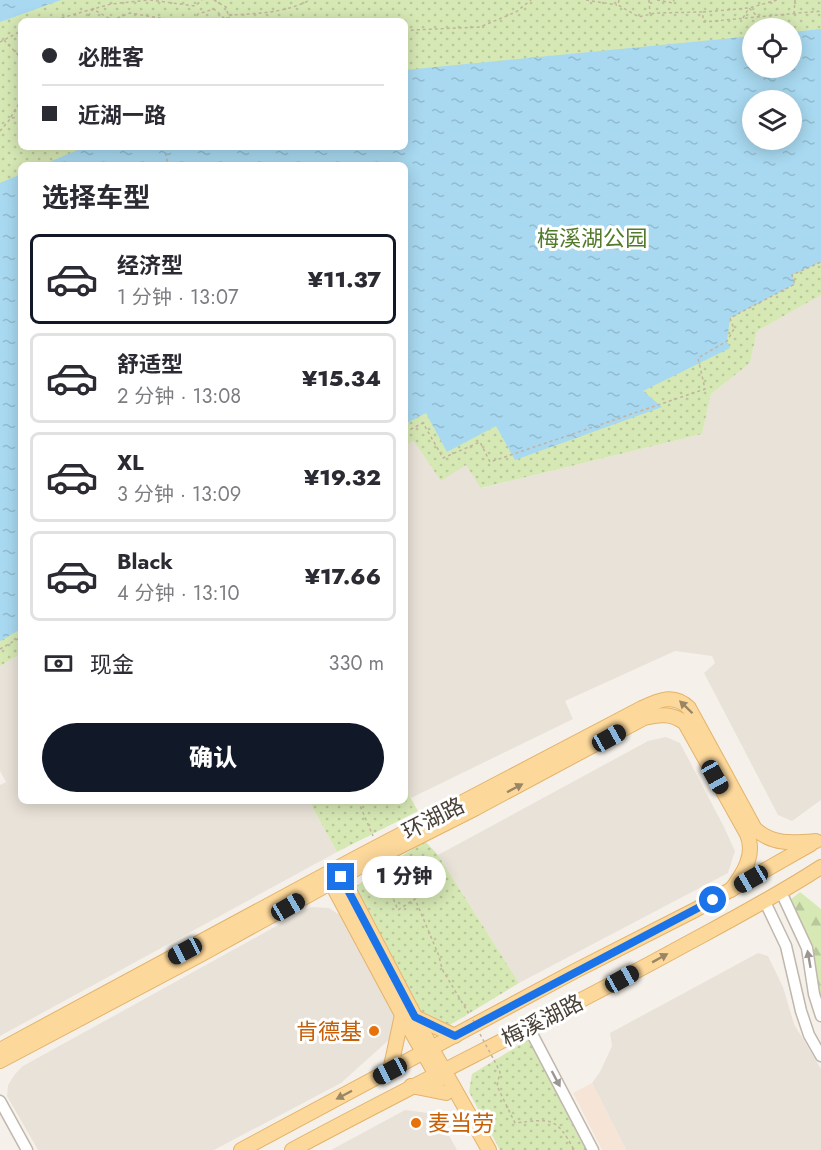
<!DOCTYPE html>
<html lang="zh">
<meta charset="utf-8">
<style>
body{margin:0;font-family:Jost,"Noto Sans SC",sans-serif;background:#f7f7f7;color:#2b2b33;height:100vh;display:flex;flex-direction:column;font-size:22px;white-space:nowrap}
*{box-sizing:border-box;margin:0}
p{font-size:20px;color:#7c7c81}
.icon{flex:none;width:33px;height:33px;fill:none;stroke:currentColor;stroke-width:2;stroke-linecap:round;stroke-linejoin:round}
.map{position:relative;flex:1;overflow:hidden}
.sheet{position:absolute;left:18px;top:162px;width:390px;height:642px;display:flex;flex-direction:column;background:#fff;border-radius:9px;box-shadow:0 3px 15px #0003}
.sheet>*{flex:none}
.banner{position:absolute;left:18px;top:18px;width:390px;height:132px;border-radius:9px;box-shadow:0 3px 15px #0003;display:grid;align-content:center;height:132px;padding:0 24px;background:#fff}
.controls{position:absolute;left:742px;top:18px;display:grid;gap:12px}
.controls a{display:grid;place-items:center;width:60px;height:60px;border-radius:50%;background:#fff;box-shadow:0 3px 15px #0003;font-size:30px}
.end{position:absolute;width:27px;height:27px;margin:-14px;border:8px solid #1a73e8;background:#fff;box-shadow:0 0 0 3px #fff}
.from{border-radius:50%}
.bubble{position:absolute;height:42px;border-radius:21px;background:#fff;box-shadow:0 3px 15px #0003;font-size:20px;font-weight:800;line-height:42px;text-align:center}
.car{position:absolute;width:18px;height:36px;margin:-18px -9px;border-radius:8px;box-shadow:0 0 4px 2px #0007;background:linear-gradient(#222 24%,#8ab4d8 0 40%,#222 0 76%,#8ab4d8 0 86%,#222 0)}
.banner b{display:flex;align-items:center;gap:21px;height:57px;font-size:22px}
.banner b+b{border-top:2px solid #e1e1e2}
.banner i{width:15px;height:15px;background:#2b2b33}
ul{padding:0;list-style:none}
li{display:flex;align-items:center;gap:18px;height:90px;margin:0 12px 9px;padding:0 12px;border:3px solid #e1e1e2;border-radius:9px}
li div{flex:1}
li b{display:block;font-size:22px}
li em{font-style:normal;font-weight:800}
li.selected{border-color:#111827}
li>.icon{width:54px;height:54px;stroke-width:1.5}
h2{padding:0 24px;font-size:27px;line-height:72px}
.pay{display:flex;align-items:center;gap:15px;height:66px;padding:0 24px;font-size:22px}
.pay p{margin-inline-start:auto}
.button{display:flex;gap:12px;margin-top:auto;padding:12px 24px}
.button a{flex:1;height:69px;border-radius:36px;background:#111827;color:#fff;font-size:24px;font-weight:800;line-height:69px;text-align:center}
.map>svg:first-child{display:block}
.residential{fill:#e9e2d8}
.commercial{fill:#f6e5d6}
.forest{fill:url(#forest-firs)}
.park{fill:url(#park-dots);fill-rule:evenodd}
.water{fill:url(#water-ripples);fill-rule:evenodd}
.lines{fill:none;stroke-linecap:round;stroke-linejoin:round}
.minor-casing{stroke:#c0b7ad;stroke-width:13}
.major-casing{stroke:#e3b36a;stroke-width:16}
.path{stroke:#c2b29e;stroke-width:1.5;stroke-dasharray:3 3;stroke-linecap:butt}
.minor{stroke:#fff;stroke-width:10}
.major{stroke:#fdd89b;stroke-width:14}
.path-bridge{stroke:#c2b29e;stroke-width:1.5;stroke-dasharray:3 3;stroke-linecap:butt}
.oneway{fill:#9a8565}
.oneway2{fill:#9b9692}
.route{stroke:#1a73e8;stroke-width:8}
.food-dot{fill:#e8710a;stroke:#fff;stroke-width:2}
.labels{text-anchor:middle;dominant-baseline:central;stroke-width:6;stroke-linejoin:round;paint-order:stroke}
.park-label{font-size:22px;fill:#517b2b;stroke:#fff}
.street-label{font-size:22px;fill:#494138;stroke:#fff}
.food-label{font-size:22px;fill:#c56008;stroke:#fff;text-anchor:end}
</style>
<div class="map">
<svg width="821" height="1150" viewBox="0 0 821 1150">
<defs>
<pattern id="forest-firs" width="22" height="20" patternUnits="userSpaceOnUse" patternTransform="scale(1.5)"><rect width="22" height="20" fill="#d6e8b4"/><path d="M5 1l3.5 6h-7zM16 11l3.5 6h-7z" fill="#b9c89c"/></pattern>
<pattern id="park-dots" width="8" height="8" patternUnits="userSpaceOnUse" patternTransform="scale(1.5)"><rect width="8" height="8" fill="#d6e8b4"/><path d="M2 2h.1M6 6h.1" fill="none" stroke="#b9c89c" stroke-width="1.8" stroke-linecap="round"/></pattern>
<pattern id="water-ripples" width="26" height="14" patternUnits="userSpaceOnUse" patternTransform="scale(1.5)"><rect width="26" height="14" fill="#a8d9f0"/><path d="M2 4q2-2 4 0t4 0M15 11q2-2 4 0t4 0" fill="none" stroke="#92bbcf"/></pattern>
</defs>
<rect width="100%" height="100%" fill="#f5f1ea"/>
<g class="residential">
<polygon points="821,295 821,800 792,821 778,815 704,673 715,663 712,656 675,651 565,701 573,719 411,798 405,788 405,445 413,440 466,465 482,488 702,434 711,394 750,363 757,331"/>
<polygon points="21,654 21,801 309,801 337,852 0,1036 0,785 6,782 0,771 0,666"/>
<polygon points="666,737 680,743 724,827 735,851 728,873 519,983 438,855 648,741"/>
<polygon points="311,907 329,908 340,915 392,1010 395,1020 391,1038 341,1083 214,1150 38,1150 7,1096 8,1085 15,1074 23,1066"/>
<polygon points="758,953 768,956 783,987 794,1024 821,1069 821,1150 626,1150 592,1083 600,1072 612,1046 610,1033"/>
<polygon points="405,1110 428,1113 440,1119 457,1150 331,1150"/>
</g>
<polygon class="commercial" points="592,1083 626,1150 602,1150 573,1093"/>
<polygon class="forest" points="800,892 821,909 821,1005 790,900"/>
<g class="park">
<path d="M0,0H821V295L757,331L750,363L711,394L702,434L481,488L466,465L441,481L414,441L405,445V165H21V654L0,666ZM21,21H405V147H21ZM753,28H792V68H753ZM753,100H792V140H753Z"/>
<polygon points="405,788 418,811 337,852 309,801 405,801"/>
<polygon points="425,841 438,855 519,983 450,1025 421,1011 356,886"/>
<polygon points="529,1039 587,1150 500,1150 469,1092 472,1074"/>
</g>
<g class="water">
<polygon points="0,0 61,0 0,22"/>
<path d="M821,29V262L792,275L795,284L730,318L727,341L730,348L643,391L662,407L515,460L496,426L447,452L426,413L405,424V165H42L85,147H405V70L753,36V68H792V32ZM753,100H792V140H753Z"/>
<polygon points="21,174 21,629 0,641 0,183"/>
</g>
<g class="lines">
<defs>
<g id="minor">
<polyline points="781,892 807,948 814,994 821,1016"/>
<polyline points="765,902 786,946 801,1011 809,1035 821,1056"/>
<polyline points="529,1028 593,1150"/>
<polyline points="0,1101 27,1150"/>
</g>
<g id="major">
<polyline points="338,869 432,1049 489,1150"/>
<polyline points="327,875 407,1024 439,1080"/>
<polyline points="415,1017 455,1036"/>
<path d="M0,1050L356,858L642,708C659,700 674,693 689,708L755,829C773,845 792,843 816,841"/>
<path d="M0,1061L200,955L361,866L476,808L644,718C660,714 672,713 685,723L747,834C756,855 743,874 731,890"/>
<polyline points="390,1071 402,1015"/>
<polyline points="411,1086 446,1093"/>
<polyline points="241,1150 575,971 695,910 811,844"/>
<path d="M292,1150C420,1081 551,1018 679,948C727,922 775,897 821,867"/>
</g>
</defs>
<use href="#minor" class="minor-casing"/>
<use href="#major" class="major-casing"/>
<g class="path">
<polyline points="150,0 195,6 202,0"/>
<polyline points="214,0 226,7 230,21"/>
<polyline points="586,0 617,5"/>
<polyline points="619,0 618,5 639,17 655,13 702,12 704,22 821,11"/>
<polyline points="649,0 650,14"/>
<polyline points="657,0 673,3 674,0"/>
<polyline points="703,12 749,8 777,0"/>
<polyline points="794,14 795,0"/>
<polyline points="743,18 749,8 757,16"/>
<path d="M226,20L228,15C257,14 284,13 310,0"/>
<polyline points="50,21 111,4 149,0"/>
<polyline points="85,21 93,9 112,20 130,13 178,21"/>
<polyline points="194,21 198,14 214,9 226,20"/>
<polyline points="405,32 413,30 480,27 516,12 531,0"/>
<polyline points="4,40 21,58"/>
<polyline points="0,42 21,31"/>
<polyline points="11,117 21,100"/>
<polyline points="0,131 11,118 21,117"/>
<polyline points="164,147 168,165"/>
<polyline points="405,432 423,423 443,458 480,442 490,462 705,389 698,358 727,341 734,329 730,318 795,284 792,275 821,262"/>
<polyline points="0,649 21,637"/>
<polyline points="358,801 373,836"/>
<polyline points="389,867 403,893 393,898 398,910 415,899 439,956 442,969 469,1014"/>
<path d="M494,1060L500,1072L497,1086L515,1123C551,1119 556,1116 574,1150"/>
</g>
<use href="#minor" class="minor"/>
<use href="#major" class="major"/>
<g class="path-bridge">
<polyline points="473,1020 478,1031"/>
<polyline points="480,1034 494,1060"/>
</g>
</g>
<defs><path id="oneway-solid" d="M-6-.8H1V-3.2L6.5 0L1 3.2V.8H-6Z" transform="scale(1.5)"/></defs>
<g class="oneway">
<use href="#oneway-solid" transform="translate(686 707) rotate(-136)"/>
<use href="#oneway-solid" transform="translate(515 788) rotate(-28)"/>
<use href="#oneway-solid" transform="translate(660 958) rotate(-29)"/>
<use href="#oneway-solid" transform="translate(344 1095) rotate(152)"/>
</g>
<g class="oneway2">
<use href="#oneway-solid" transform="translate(809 959) rotate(-100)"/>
<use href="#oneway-solid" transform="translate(556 1079) rotate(62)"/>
</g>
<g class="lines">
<polyline class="route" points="341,877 415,1017 455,1036 713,900"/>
</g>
<g class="food-dot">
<circle cx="374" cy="1031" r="6"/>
<circle cx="416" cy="1123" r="6"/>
</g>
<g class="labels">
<g class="park-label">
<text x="592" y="238">梅溪湖公园</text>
</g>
<g class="street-label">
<text transform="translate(433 818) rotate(-27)">环湖路</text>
<text transform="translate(542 1020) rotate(-27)">梅溪湖路</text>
</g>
<g class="food-label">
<text x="362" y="1031">肯德基</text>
<text x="428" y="1123" text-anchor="start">麦当劳</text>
</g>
</g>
</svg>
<div class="controls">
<a><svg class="icon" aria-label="locate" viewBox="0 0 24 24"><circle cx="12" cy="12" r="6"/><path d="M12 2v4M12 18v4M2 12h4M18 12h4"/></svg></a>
<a><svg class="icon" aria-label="layers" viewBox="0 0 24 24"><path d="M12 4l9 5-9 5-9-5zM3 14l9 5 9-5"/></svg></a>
</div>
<i class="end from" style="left:713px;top:900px"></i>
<i class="end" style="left:341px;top:877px"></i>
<div class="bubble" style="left:362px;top:856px;width:84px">1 分钟</div>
<i class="car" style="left:609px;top:738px;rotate:61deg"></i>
<i class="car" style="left:715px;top:777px;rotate:151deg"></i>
<i class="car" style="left:751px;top:879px;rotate:240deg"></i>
<i class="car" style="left:288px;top:907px;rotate:60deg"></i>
<i class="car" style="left:185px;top:951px;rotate:242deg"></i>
<i class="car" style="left:622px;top:979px;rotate:61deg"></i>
<i class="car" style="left:390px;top:1071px;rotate:242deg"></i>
<div class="banner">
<b><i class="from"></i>必胜客</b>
<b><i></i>近湖一路</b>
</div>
<section class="sheet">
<h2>选择车型</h2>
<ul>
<li class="selected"><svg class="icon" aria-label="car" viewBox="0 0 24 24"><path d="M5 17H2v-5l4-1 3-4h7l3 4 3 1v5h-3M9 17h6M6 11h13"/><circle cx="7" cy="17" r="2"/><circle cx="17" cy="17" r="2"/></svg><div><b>经济型</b><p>1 分钟 · 13:07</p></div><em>¥11.37</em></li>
<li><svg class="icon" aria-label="car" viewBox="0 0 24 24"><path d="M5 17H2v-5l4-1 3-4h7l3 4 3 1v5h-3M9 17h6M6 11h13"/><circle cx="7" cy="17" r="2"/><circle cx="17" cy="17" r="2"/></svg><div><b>舒适型</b><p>2 分钟 · 13:08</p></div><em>¥15.34</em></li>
<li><svg class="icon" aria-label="car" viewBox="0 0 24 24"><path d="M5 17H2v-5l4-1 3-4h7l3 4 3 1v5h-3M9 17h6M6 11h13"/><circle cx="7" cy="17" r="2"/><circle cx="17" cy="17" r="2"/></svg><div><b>XL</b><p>3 分钟 · 13:09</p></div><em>¥19.32</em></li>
<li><svg class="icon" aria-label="car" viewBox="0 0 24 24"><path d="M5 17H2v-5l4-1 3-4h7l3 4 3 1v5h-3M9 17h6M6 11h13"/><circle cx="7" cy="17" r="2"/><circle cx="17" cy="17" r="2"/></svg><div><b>Black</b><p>4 分钟 · 13:10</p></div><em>¥17.66</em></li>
</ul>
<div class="pay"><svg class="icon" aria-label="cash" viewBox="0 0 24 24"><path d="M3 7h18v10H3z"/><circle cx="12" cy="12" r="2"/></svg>现金<p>330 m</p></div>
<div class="button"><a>确认</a></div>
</section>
</div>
